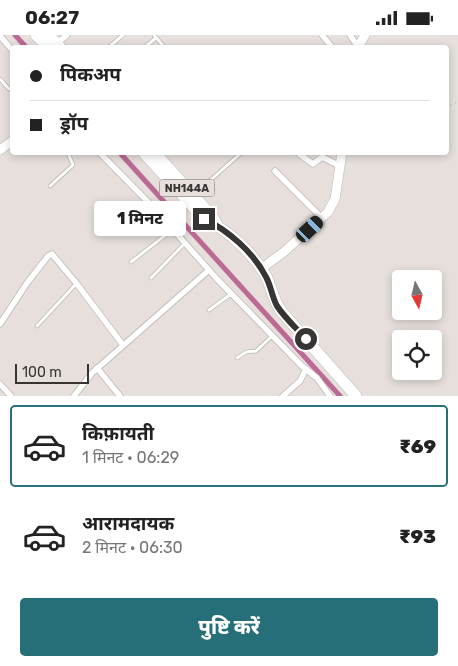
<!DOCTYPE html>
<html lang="hi">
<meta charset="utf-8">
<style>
body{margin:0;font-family:Rubik,"Noto Sans Devanagari",sans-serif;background:#f6f6f6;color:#222;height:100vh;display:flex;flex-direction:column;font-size:19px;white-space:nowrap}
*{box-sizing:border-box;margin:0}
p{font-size:16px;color:#767676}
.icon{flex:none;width:28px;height:28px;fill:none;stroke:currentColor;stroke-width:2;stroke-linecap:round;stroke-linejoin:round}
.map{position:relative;height:361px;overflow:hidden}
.side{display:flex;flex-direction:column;background:#fff;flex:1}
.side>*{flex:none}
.hud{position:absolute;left:10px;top:10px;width:439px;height:110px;border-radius:5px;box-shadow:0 2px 8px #0003;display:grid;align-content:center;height:110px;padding:0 20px;background:#fff}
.needle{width:32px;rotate:172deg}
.controls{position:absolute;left:392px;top:235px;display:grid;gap:10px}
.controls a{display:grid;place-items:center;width:50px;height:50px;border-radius:5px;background:#fff;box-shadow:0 2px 8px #0003;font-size:25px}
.scale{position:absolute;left:15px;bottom:12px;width:74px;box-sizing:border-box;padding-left:5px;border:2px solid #373433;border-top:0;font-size:14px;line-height:18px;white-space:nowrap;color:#373433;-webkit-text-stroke:4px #e6dfdb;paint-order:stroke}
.end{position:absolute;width:22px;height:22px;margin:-11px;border:6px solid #373433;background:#fff;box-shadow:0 0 0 2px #fff}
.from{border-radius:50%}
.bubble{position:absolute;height:35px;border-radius:5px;background:#fff;box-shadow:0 2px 8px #0003;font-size:16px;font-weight:800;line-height:35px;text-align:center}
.car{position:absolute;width:15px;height:30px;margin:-15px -8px;border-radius:6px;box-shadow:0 0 4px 1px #0007;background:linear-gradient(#222 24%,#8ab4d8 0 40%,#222 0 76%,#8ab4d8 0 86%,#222 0)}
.hud b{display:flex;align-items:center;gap:18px;height:48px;font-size:19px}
.hud b+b{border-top:1px solid #e0e0e0}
.hud i{width:12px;height:12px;background:#222}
ul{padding:9px 0 0;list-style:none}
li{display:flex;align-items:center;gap:15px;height:82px;margin:0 10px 8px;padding:0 10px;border:2px solid transparent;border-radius:5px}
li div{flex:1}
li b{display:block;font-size:19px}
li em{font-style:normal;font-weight:800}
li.selected{border-color:#266f78}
li>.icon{width:45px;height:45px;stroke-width:1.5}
.action{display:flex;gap:10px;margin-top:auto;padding:10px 20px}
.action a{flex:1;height:58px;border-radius:5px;background:#266f78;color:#fff;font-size:20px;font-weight:800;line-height:58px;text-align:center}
.status{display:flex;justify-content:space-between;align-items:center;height:35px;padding:0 25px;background:#fff;direction:ltr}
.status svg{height:14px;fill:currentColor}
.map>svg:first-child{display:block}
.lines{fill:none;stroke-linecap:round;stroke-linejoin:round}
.canal{stroke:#bb6a96;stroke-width:5}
.lane-casing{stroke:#bdb7b3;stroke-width:4.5}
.street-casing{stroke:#bdb7b3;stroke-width:7}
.secondary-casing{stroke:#bdb7b3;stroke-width:10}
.highway-casing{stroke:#bdb7b3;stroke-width:12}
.path{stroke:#ada7a4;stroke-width:1;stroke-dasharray:1 4;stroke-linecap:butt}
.lane{stroke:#fff;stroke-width:3}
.street{stroke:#fff;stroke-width:5.5}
.secondary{stroke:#fff;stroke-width:9}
.highway{stroke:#fff;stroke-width:11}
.route{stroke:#373433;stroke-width:6}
.labels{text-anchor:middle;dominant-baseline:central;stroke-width:4;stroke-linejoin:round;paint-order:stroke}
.shield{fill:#e6dfdb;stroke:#6c6765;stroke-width:1}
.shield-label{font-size:11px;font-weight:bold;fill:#373433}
</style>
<div class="status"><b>06:27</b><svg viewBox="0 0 49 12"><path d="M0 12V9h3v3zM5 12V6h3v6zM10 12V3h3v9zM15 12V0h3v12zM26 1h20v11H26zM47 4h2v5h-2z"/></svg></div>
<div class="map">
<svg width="458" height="361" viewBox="0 0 458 361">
<rect width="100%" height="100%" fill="#e6dfdb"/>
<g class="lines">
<g class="canal">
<polyline points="15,0 26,12"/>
<polyline points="120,118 340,361"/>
</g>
<defs>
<g id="lane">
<polyline points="154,0 164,12"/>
<polyline points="109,12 123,0"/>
<polyline points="145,12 156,3"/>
<polyline points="0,44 9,54"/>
<polyline points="50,151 73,130 68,118"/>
<polyline points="196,158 241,118"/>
<polyline points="131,227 172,195"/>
<polyline points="151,243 184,209"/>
<polyline points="209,275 231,259"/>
<polyline points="37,291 76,249"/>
<polyline points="237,323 246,317 256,316 272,301"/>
</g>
<g id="street">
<polyline points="322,0 332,12"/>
<polyline points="350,0 358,12"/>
<polyline points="0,1 12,15"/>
<polyline points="56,9 67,0"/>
<polyline points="100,118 151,170 217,244 302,331 317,343 330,361"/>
<polyline points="298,118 313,129 322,122 340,131"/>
<polyline points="275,136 322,183"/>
<polyline points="0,289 27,248 48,221 52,219 77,249 123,310"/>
<polyline points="97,333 120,361"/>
<polyline points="0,349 11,361"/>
<polyline points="74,361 92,338 209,235"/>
<polyline points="283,361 300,346 306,334"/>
</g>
<g id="secondary">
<polyline points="358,12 365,0"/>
<polyline points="0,115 12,106"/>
<polyline points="261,234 285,216 328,177 335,164 342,118"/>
</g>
<g id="highway">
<polyline points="36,0 48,12"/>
<polyline points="49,0 60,12"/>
<path d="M144,118L204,184C228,195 252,217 266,241C272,253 273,265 281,276L356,361"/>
<polyline points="155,118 212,181 217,190"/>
</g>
</defs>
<use href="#lane" class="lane-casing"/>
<use href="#street" class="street-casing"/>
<use href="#secondary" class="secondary-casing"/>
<use href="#highway" class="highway-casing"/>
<polyline class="path" points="446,72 458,67"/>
<use href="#lane" class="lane"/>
<use href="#street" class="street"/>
<use href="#secondary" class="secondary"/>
<use href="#highway" class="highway"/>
</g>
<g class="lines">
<path class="route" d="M204,184C228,195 254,218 266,242C271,251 272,262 277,271C285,283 296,293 306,304"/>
</g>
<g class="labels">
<rect class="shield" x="159.5" y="144.5" width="55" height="17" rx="4"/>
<g class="shield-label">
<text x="187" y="153">NH144A</text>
</g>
</g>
</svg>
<div class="controls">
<a><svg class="needle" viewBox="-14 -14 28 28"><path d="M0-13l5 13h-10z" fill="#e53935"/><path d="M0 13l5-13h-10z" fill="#767676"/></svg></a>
<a><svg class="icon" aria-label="locate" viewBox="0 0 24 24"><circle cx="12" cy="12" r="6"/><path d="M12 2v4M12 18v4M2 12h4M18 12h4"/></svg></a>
</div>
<div class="scale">100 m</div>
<i class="end from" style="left:306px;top:304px"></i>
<i class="end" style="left:204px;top:184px"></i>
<div class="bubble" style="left:94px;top:166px;width:92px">1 मिनट</div>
<i class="car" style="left:310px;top:194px;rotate:47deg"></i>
<div class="hud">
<b><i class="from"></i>पिकअप</b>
<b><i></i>ड्रॉप</b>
</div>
</div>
<section class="side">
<ul>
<li class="selected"><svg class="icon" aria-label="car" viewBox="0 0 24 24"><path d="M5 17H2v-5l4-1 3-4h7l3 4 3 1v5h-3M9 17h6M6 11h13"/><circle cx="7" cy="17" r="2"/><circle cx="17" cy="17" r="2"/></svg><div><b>किफ़ायती</b><p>1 मिनट · 06:29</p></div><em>₹69</em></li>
<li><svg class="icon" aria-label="car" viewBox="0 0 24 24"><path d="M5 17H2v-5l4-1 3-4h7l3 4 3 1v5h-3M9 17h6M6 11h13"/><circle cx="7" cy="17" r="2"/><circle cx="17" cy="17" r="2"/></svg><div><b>आरामदायक</b><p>2 मिनट · 06:30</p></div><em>₹93</em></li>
</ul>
<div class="action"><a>पुष्टि करें</a></div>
</section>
